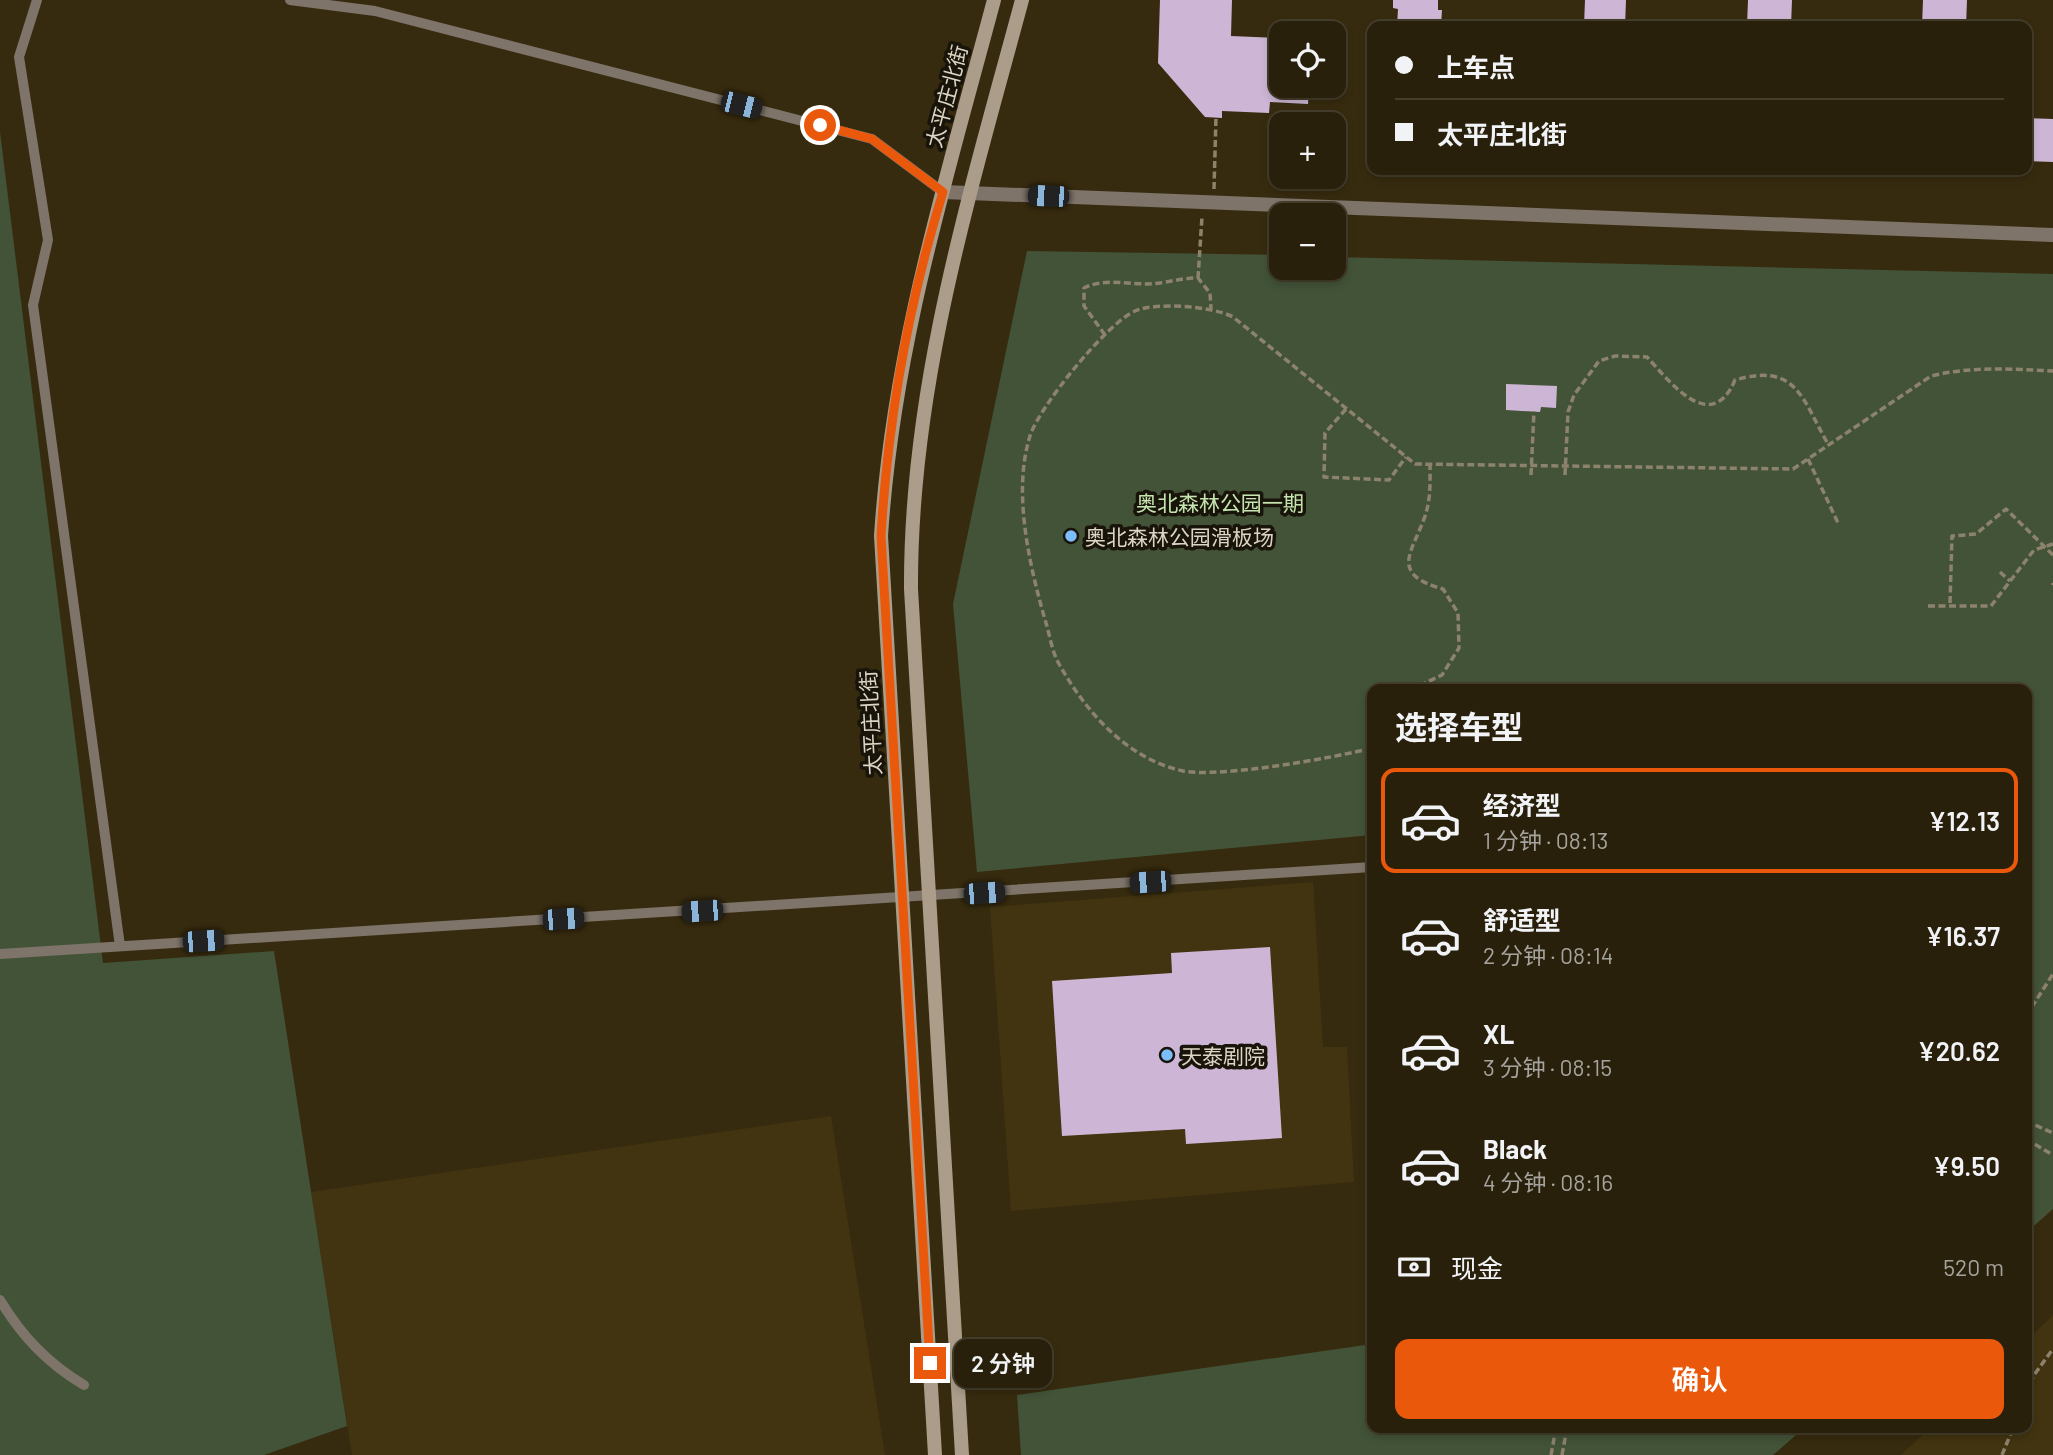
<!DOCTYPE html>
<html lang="zh">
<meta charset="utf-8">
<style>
body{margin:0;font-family:Barlow,"Noto Sans SC",sans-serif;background:#352d19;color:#f1f3f6;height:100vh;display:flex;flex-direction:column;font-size:26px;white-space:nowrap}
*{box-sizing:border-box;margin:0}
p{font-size:23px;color:#a5a39d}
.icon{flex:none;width:38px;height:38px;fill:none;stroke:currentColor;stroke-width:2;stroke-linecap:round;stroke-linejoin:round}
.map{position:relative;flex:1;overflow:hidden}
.side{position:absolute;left:1367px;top:684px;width:665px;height:749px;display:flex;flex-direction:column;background:#29200b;border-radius:14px;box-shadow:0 4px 10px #0003,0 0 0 2px #453e2c}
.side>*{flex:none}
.guide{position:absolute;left:1367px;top:21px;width:665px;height:154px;border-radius:14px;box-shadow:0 4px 10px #0003,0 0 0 2px #453e2c;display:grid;align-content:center;height:154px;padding:0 28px;background:#29200b}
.buttons{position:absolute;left:1269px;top:21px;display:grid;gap:14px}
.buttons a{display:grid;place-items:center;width:77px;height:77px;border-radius:14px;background:#29200b;box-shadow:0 4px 10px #0003,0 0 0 2px #453e2c;font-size:35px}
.end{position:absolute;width:32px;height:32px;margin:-16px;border:9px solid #ea580c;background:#fff;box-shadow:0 0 0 4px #fff}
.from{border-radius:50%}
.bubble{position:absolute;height:49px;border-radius:14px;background:#29200b;box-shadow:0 4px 10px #0003,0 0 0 2px #453e2c;font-size:23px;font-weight:600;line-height:49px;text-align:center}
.car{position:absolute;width:21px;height:42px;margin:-21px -10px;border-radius:9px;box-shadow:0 0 5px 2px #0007;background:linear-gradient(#222 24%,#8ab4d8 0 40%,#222 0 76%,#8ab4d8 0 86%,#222 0)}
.guide b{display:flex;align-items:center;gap:24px;height:66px;font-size:26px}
.guide b+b{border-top:2px solid #453e2c}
.guide i{width:18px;height:18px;background:#f1f3f6}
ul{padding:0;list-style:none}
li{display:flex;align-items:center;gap:21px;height:105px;margin:0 14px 10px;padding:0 14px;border:4px solid transparent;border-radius:14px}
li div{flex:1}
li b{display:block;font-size:26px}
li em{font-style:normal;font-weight:600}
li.current{border-color:#ea580c}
li>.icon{width:63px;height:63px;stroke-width:1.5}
h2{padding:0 28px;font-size:32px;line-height:84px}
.pay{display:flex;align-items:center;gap:18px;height:77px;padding:0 28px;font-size:26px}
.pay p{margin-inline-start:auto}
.cta{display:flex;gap:14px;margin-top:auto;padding:14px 28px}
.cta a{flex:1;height:80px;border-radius:14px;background:#ea580c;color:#fff;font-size:28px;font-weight:600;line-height:80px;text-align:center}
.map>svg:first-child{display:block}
.built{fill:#423410}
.green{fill:#425338}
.building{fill:#cdb6d5}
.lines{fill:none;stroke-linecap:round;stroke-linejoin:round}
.path{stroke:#8d836d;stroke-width:3.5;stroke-dasharray:7 3.5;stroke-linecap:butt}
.lane{stroke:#7e7469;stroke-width:10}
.street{stroke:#7e7469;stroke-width:14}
.secondary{stroke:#ab9d8a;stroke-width:14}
.route{stroke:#ea580c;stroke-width:9}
.poi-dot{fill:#7cbef9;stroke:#191409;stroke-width:2.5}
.labels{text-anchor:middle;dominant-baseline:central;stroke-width:7;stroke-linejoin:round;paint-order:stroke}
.street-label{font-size:21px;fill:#dcd5c5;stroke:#191409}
.park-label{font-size:21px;fill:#c4e5af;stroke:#191409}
.poi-label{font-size:21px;fill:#dcd5c5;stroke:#191409;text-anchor:start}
</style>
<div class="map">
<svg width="2053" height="1455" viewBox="0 0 2053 1455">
<rect width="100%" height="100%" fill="#372b0f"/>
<g class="built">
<polygon points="1313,882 1323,1047 1347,1047 1354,1182 1011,1211 990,907"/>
<polygon points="831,1116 885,1455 352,1455 311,1192"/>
<polygon points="2053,1315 2053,1455 1901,1455 1930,1428 2026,1428 2027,1340"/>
</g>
<g class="green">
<polygon points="0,132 103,963 274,951 347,1426 264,1455 0,1455"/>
<polygon points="1027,251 1281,255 1281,268 1334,268 1334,257 2053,274 2053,1209 2027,1232 2026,690 1372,690 1372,835 977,872 953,604"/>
<polygon points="1372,1344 1372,1428 1804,1428 1773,1455 1021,1455 1017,1395"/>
</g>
<g class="building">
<polygon points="1160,0 1232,0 1231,36 1275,38 1274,48 1281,49 1281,86 1309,86 1308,104 1270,102 1269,113 1222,111 1222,118 1205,117 1158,63"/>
<polygon points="1393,0 1438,0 1438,10 1442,10 1441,26 1397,26 1398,9 1393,8"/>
<polygon points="1585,0 1626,0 1625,26 1584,26"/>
<polygon points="1748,0 1792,0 1791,26 1747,26"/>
<polygon points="1923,0 1967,0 1966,26 1922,26"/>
<polygon points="2026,118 2053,119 2053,162 2026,161"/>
<polygon points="1506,384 1557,386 1556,408 1541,407 1540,412 1506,410"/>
<polygon points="1270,947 1282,1138 1186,1144 1185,1129 1062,1136 1052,981 1172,973 1171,953"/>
</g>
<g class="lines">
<g class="path">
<polyline points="1214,189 1216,117"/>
<polyline points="1198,278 1202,217"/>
<path d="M1105,335L1084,306V288C1108,276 1134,287 1160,283C1173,281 1184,278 1198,278L1210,293L1211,309"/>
<polyline points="1346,409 1325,433 1324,477 1389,480 1406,457"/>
<polyline points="1808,459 1838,523"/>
<polyline points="1531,475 1534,411"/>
<path d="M1565,475L1568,412L1574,395L1599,361L1615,356L1647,357C1670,382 1711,436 1735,380C1797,362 1802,399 1828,444"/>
<polyline points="2000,572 2010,581"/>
<polyline points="2053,583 2053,585"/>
<polyline points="1950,603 1952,536 1976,534 2006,509 2053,555"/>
<polyline points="1928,606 1991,606 2034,550 2053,544"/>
<path d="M1410,690L1442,675L1459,648L1458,613L1443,589C1390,574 1411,554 1424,519C1431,500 1430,484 1430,465"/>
<path d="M1372,748C1333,758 1220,778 1183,771C1127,759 1086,712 1059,664C1052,652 1050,636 1046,623C1030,568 1012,493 1030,436C1039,407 1107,323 1135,311C1156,302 1212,306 1233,317L1415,464L1793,469L1931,376C1972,366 2012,369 2053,371"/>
<polyline points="2026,1016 2053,974"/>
<polyline points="2026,1121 2053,1133"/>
<polyline points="2026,1139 2053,1155"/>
<polyline points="2026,1393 2034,1375 2053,1349"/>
<polyline points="1551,1455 1556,1428"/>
<polyline points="1562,1455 1567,1428"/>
<polyline points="2002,1455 2013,1428"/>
</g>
<g class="lane">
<polyline points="37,0 19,57 48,240 33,305 120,946"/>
<polyline points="290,0 375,11 872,139 943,192"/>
<polyline points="0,954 1372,867"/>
<path d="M0,1300C22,1336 47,1363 84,1385"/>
</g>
<polyline class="street" points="943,192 2053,235"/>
<g class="secondary">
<path d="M935,1455L881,536C893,349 946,180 994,0"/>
<path d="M962,1455L911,589C910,387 970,193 1022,0"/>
</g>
</g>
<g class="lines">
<path class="route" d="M820,125L872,139L943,192C908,305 888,419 881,536L930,1363"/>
</g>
<g class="poi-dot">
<circle cx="1071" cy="536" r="7"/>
<circle cx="1167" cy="1055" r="7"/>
</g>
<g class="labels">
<g class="street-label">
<text transform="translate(946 96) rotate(-75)">太平庄北街</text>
<text transform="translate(870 723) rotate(-93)">太平庄北街</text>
</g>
<g class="park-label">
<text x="1220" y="502">奥北森林公园一期</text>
</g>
<g class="poi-label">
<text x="1085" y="536">奥北森林公园滑板场</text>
<text x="1181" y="1055">天泰剧院</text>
</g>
</g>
</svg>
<div class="buttons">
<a><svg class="icon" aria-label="locate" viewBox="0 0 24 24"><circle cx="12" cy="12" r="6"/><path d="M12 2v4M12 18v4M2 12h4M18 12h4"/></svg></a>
<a>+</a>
<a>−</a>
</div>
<i class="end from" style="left:820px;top:125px"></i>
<i class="end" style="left:930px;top:1363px"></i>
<div class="bubble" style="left:954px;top:1339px;width:98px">2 分钟</div>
<i class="car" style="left:741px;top:105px;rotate:104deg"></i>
<i class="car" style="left:1048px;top:196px;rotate:272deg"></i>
<i class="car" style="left:1150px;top:882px;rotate:266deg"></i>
<i class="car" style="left:984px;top:893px;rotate:86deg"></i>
<i class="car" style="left:702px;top:911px;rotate:266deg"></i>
<i class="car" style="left:563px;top:919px;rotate:86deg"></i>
<i class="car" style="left:203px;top:941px;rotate:86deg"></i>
<div class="guide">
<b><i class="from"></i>上车点</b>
<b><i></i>太平庄北街</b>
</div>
<section class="side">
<h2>选择车型</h2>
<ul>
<li class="current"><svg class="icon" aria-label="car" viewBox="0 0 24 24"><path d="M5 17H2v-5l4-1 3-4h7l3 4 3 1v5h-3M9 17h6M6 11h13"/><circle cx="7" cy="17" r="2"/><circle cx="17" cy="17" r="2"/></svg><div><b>经济型</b><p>1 分钟 · 08:13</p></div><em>¥12.13</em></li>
<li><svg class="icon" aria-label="car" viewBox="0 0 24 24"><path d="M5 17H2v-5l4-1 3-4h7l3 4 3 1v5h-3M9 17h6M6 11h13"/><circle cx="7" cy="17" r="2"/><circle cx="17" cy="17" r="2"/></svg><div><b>舒适型</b><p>2 分钟 · 08:14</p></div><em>¥16.37</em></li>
<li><svg class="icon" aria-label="car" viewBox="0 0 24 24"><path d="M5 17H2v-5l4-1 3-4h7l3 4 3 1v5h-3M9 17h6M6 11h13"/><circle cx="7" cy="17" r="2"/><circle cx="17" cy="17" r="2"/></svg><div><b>XL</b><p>3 分钟 · 08:15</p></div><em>¥20.62</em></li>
<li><svg class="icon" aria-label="car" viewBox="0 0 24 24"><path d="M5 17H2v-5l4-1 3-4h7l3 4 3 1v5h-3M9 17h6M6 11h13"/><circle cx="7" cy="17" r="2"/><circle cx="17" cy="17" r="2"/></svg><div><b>Black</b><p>4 分钟 · 08:16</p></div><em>¥9.50</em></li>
</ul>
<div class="pay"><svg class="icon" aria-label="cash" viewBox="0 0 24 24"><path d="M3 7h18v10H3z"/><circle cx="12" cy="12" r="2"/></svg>现金<p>520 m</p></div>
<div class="cta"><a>确认</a></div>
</section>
</div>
